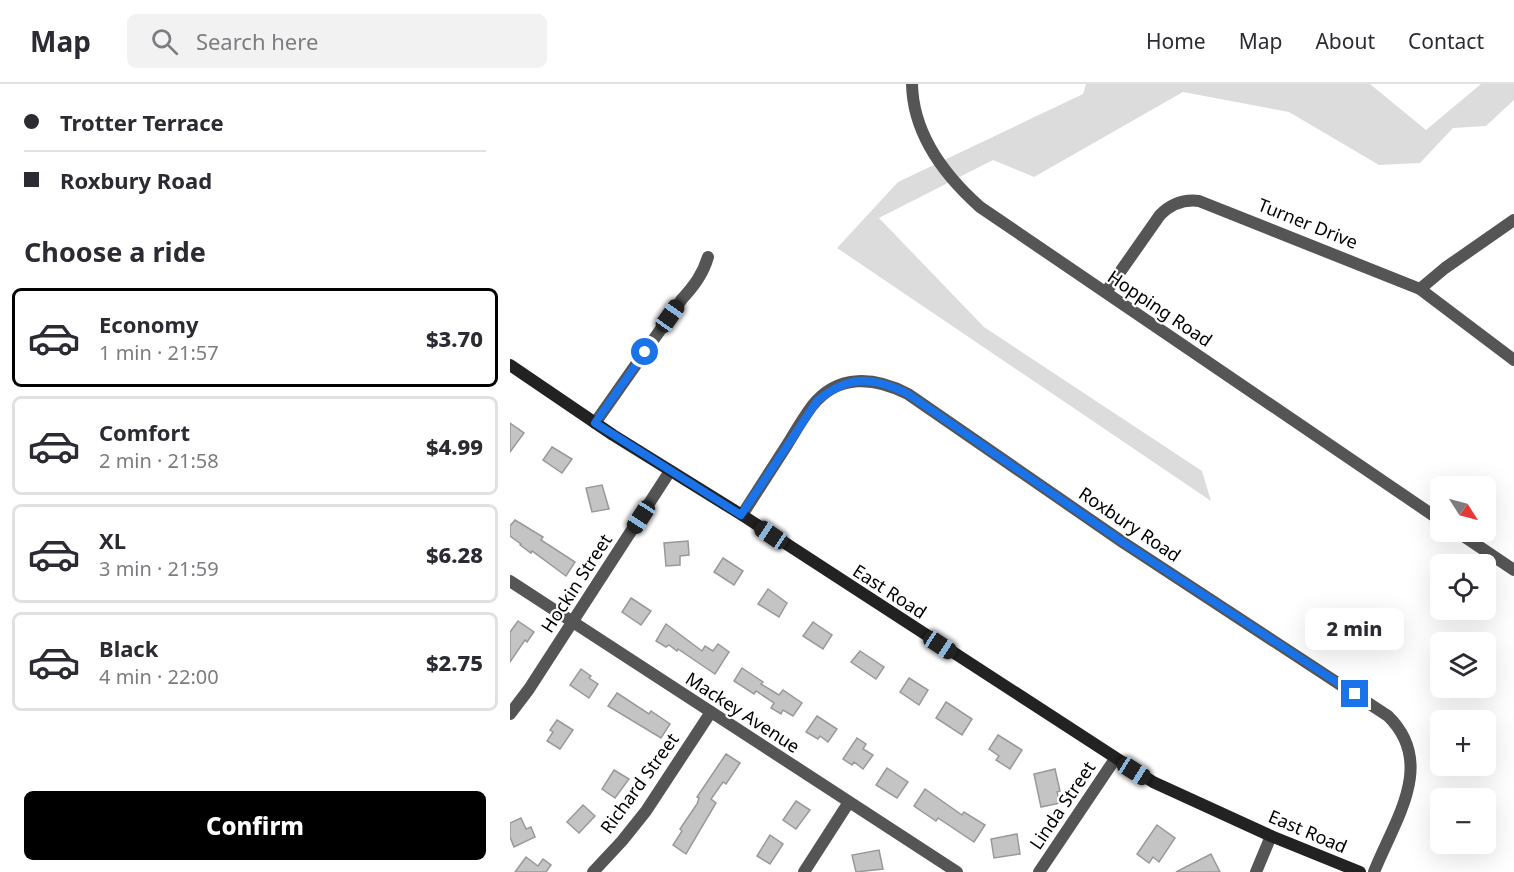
<!DOCTYPE html>
<meta charset="utf-8">
<style>
body{margin:0;font-family:"Noto Sans",sans-serif;background:#f2f2f3;color:#2b2b33;height:100vh;display:flex;flex-direction:column;font-size:22px;white-space:nowrap}
*{box-sizing:border-box;margin:0}
p{font-size:20px;color:#7c7c81}
.icon{flex:none;width:33px;height:33px;fill:none;stroke:currentColor;stroke-width:2;stroke-linecap:round;stroke-linejoin:round}
.map{position:relative;flex:1;overflow:hidden}
.drawer{display:flex;flex-direction:column;background:#fff;width:510px}
.drawer>*{flex:none}
.banner{display:grid;align-content:center;height:132px;padding:0 24px;background:#fff}
.needle{width:39px;rotate:126deg}
.fabs{position:absolute;left:920px;top:392px;display:grid;gap:12px}
.fabs a{display:grid;place-items:center;width:66px;height:66px;border-radius:9px;background:#fff;box-shadow:0 6px 24px #0002;font-size:30px}
.end{position:absolute;width:27px;height:27px;margin:-14px;border:8px solid #1a73e8;background:#fff;box-shadow:0 0 0 3px #fff}
.from{border-radius:50%}
.bubble{position:absolute;height:42px;border-radius:9px;background:#fff;box-shadow:0 6px 24px #0002;font-size:20px;font-weight:800;line-height:42px;text-align:center}
.car{position:absolute;width:18px;height:36px;margin:-18px -9px;border-radius:8px;box-shadow:0 0 4px 2px #0007;background:linear-gradient(#222 24%,#8ab4d8 0 40%,#222 0 76%,#8ab4d8 0 86%,#222 0)}
.banner b{display:flex;align-items:center;gap:21px;height:57px;font-size:22px}
.banner b+b{border-top:2px solid #e1e1e2}
.banner i{width:15px;height:15px;background:#2b2b33}
ul{padding:0;list-style:none}
li{display:flex;align-items:center;gap:18px;height:99px;margin:0 12px 9px;padding:0 12px;border:3px solid #e1e1e2;border-radius:9px}
li div{flex:1}
li b{display:block;font-size:22px}
li em{font-style:normal;font-weight:800}
li.current{border-color:#000}
li>.icon{width:54px;height:54px;stroke-width:1.5}
h2{padding:0 24px;font-size:27px;line-height:72px}
.button{display:flex;gap:12px;margin-top:auto;padding:12px 24px}
.button a{flex:1;height:69px;border-radius:9px;background:#000;color:#fff;font-size:24px;font-weight:800;line-height:69px;text-align:center}
header{display:flex;align-items:center;gap:36px;box-sizing:border-box;height:84px;padding:0 30px;background:#fff;border-bottom:2px solid #e1e1e2}
header strong{font-size:28px}
nav{display:flex;gap:33px;margin-inline-start:auto;font-size:21px}
.search{width:420px;height:54px;background:#f2f2f3;display:flex;align-items:center;gap:15px;box-sizing:border-box;padding:0 21px;border-radius:9px;color:#7c7c81;font-size:22px}
main{display:flex;flex:1;min-height:0}
.map>svg:first-child{display:block}
.green{fill:#dcdcdc}
.building{fill:#c4c4c4;stroke:#999;stroke-width:1.5}
.lines{fill:none;stroke-linecap:round;stroke-linejoin:round}
.street{stroke:#555;stroke-width:12}
.secondary{stroke:#222;stroke-width:12}
.route{stroke:#1a73e8;stroke-width:8}
.labels{text-anchor:middle;dominant-baseline:central;stroke-width:4.5;stroke-linejoin:round;paint-order:stroke}
.street-label{font-size:18px;fill:#000;stroke:#fff}
</style>
<header>
<strong>Map</strong>
<div class="search"><svg class="icon" aria-label="search" viewBox="0 0 24 24"><circle cx="10" cy="10" r="6"/><path d="M15 15l6 6"/></svg>Search here</div>
<nav><a>Home</a><a>Map</a><a>About</a><a>Contact</a></nav>
</header>
<main>
<section class="drawer">
<div class="banner">
<b><i class="from"></i>Trotter Terrace</b>
<b><i></i>Roxbury Road</b>
</div>
<h2>Choose a ride</h2>
<ul>
<li class="current"><svg class="icon" aria-label="car" viewBox="0 0 24 24"><path d="M5 17H2v-5l4-1 3-4h7l3 4 3 1v5h-3M9 17h6M6 11h13"/><circle cx="7" cy="17" r="2"/><circle cx="17" cy="17" r="2"/></svg><div><b>Economy</b><p>1 min · 21:57</p></div><em>$3.70</em></li>
<li><svg class="icon" aria-label="car" viewBox="0 0 24 24"><path d="M5 17H2v-5l4-1 3-4h7l3 4 3 1v5h-3M9 17h6M6 11h13"/><circle cx="7" cy="17" r="2"/><circle cx="17" cy="17" r="2"/></svg><div><b>Comfort</b><p>2 min · 21:58</p></div><em>$4.99</em></li>
<li><svg class="icon" aria-label="car" viewBox="0 0 24 24"><path d="M5 17H2v-5l4-1 3-4h7l3 4 3 1v5h-3M9 17h6M6 11h13"/><circle cx="7" cy="17" r="2"/><circle cx="17" cy="17" r="2"/></svg><div><b>XL</b><p>3 min · 21:59</p></div><em>$6.28</em></li>
<li><svg class="icon" aria-label="car" viewBox="0 0 24 24"><path d="M5 17H2v-5l4-1 3-4h7l3 4 3 1v5h-3M9 17h6M6 11h13"/><circle cx="7" cy="17" r="2"/><circle cx="17" cy="17" r="2"/></svg><div><b>Black</b><p>4 min · 22:00</p></div><em>$2.75</em></li>
</ul>
<div class="button"><a>Confirm</a></div>
</section>
<div class="map">
<svg width="1004" height="788" viewBox="0 0 1004 788">
<rect width="100%" height="100%" fill="#fff"/>
<polygon class="green" points="576,0 860,0 916,46 971,0 1004,0 1004,16 976,42 943,44 910,79 869,81 779,28 673,8 524,93 483,76 369,134 474,243 692,387 701,417 327,164 388,98 573,10"/>
<g class="building">
<polygon points="0,339 14,349 0,368"/>
<polygon points="42,363 62,375 52,389 33,376"/>
<polygon points="92,401 99,425 82,428 76,404"/>
<polygon points="5,436 33,453 31,456 65,478 56,492 22,467 21,469 10,461 11,460 0,452 0,442"/>
<polygon points="178,457 179,471 170,472 170,481 156,482 154,459"/>
<polygon points="213,474 233,487 224,501 204,488"/>
<polygon points="258,505 277,519 269,533 248,520"/>
<polygon points="121,514 141,527 131,541 112,528"/>
<polygon points="8,537 24,548 17,558 15,556 0,578 0,548"/>
<polygon points="303,538 322,551 313,565 293,552"/>
<polygon points="156,540 192,567 195,562 203,567 208,560 219,568 205,590 168,565 167,567 159,561 156,563 146,557"/>
<polygon points="350,567 374,583 366,595 341,578"/>
<polygon points="232,584 253,598 251,600 269,611 273,606 292,619 283,632 273,626 271,630 261,624 264,619 246,607 244,610 224,597"/>
<polygon points="71,585 81,592 79,594 88,600 79,614 60,601"/>
<polygon points="399,594 418,606 409,621 390,608"/>
<polygon points="107,609 139,630 141,627 160,640 151,654 98,622"/>
<polygon points="436,618 462,635 452,651 426,634"/>
<polygon points="307,632 327,645 318,658 310,652 308,655 296,648"/>
<polygon points="47,636 63,646 50,665 37,657 43,648 40,646"/>
<polygon points="488,651 512,666 500,685 486,676 489,672 479,665"/>
<polygon points="347,654 356,660 353,665 363,671 353,685 344,678 342,681 333,675"/>
<polygon points="216,670 230,679 216,700 213,698 201,715 206,719 176,770 163,761 172,747 170,745 187,720 189,714 187,713"/>
<polygon points="377,684 398,698 387,714 366,701"/>
<polygon points="545,685 550,707 547,708 550,719 531,723 524,690"/>
<polygon points="104,686 119,695 105,714 92,705"/>
<polygon points="415,705 452,731 454,728 475,741 464,758 428,734 426,737 404,722"/>
<polygon points="286,717 300,726 286,745 273,736"/>
<polygon points="73,721 85,732 69,749 57,738"/>
<polygon points="11,734 16,745 21,743 25,753 4,763 0,753 0,739"/>
<polygon points="647,741 665,754 649,778 643,773 639,779 627,770"/>
<polygon points="507,750 510,770 484,774 481,755"/>
<polygon points="260,751 273,760 260,780 247,772"/>
<polygon points="369,766 373,785 346,788 342,771"/>
<polygon points="701,770 710,788 666,788"/>
<polygon points="16,773 28,782 33,775 41,781 36,788 5,788"/>
</g>
<g class="lines">
<g class="street">
<path d="M402,0C403,50 434,91 470,123L930,436"/>
<polyline points="910,205 935,184 1004,136"/>
<path d="M596,208L650,131C661,120 673,115 689,117L910,205L1004,276"/>
<path d="M85,339L172,215C184,202 193,190 198,173"/>
<path d="M232,431C247,408 262,384 277,361C285,348 293,334 302,322C328,289 365,293 398,310L614,459L878,632C927,680 884,737 864,788"/>
<polyline points="946,447 1004,486"/>
<polyline points="0,497 447,788"/>
<polyline points="0,630 19,605 160,387"/>
<polyline points="83,788 112,757 136,727 201,628"/>
<polyline points="294,788 339,718"/>
<polyline points="529,788 605,675"/>
<polyline points="746,788 761,752"/>
</g>
<polyline class="secondary" points="0,281 103,351 232,431 643,698 761,752 850,788"/>
</g>
<g class="lines">
<path class="route" d="M135,268L85,339L231,431L307,317C338,291 363,292 398,310L614,459L845,610"/>
</g>
<g class="labels">
<g class="street-label">
<text transform="translate(798 139) rotate(22)">Turner Drive</text>
<text transform="translate(650 224) rotate(34)">Hopping Road</text>
<text transform="translate(620 440) rotate(34)">Roxbury Road</text>
<text transform="translate(66 499) rotate(-57)">Hockin Street</text>
<text transform="translate(380 507) rotate(33)">East Road</text>
<text transform="translate(233 628) rotate(33)">Mackey Avenue</text>
<text transform="translate(129 699) rotate(-54)">Richard Street</text>
<text transform="translate(552 721) rotate(-56)">Linda Street</text>
<text transform="translate(798 747) rotate(23)">East Road</text>
</g>
</g>
</svg>
<div class="fabs">
<a><svg class="needle" viewBox="-14 -14 28 28"><path d="M0-13l5 13h-10z" fill="#e53935"/><path d="M0 13l5-13h-10z" fill="#7c7c81"/></svg></a>
<a><svg class="icon" aria-label="locate" viewBox="0 0 24 24"><circle cx="12" cy="12" r="6"/><path d="M12 2v4M12 18v4M2 12h4M18 12h4"/></svg></a>
<a><svg class="icon" aria-label="layers" viewBox="0 0 24 24"><path d="M12 4l9 5-9 5-9-5zM3 14l9 5 9-5"/></svg></a>
<a>+</a>
<a>−</a>
</div>
<i class="end from" style="left:135px;top:268px"></i>
<i class="end" style="left:845px;top:610px"></i>
<div class="bubble" style="left:795px;top:524px;width:99px">2 min</div>
<i class="car" style="left:160px;top:232px;rotate:35deg"></i>
<i class="car" style="left:131px;top:433px;rotate:213deg"></i>
<i class="car" style="left:261px;top:451px;rotate:304deg"></i>
<i class="car" style="left:430px;top:561px;rotate:123deg"></i>
<i class="car" style="left:624px;top:687px;rotate:122deg"></i>
</div>
</main>
